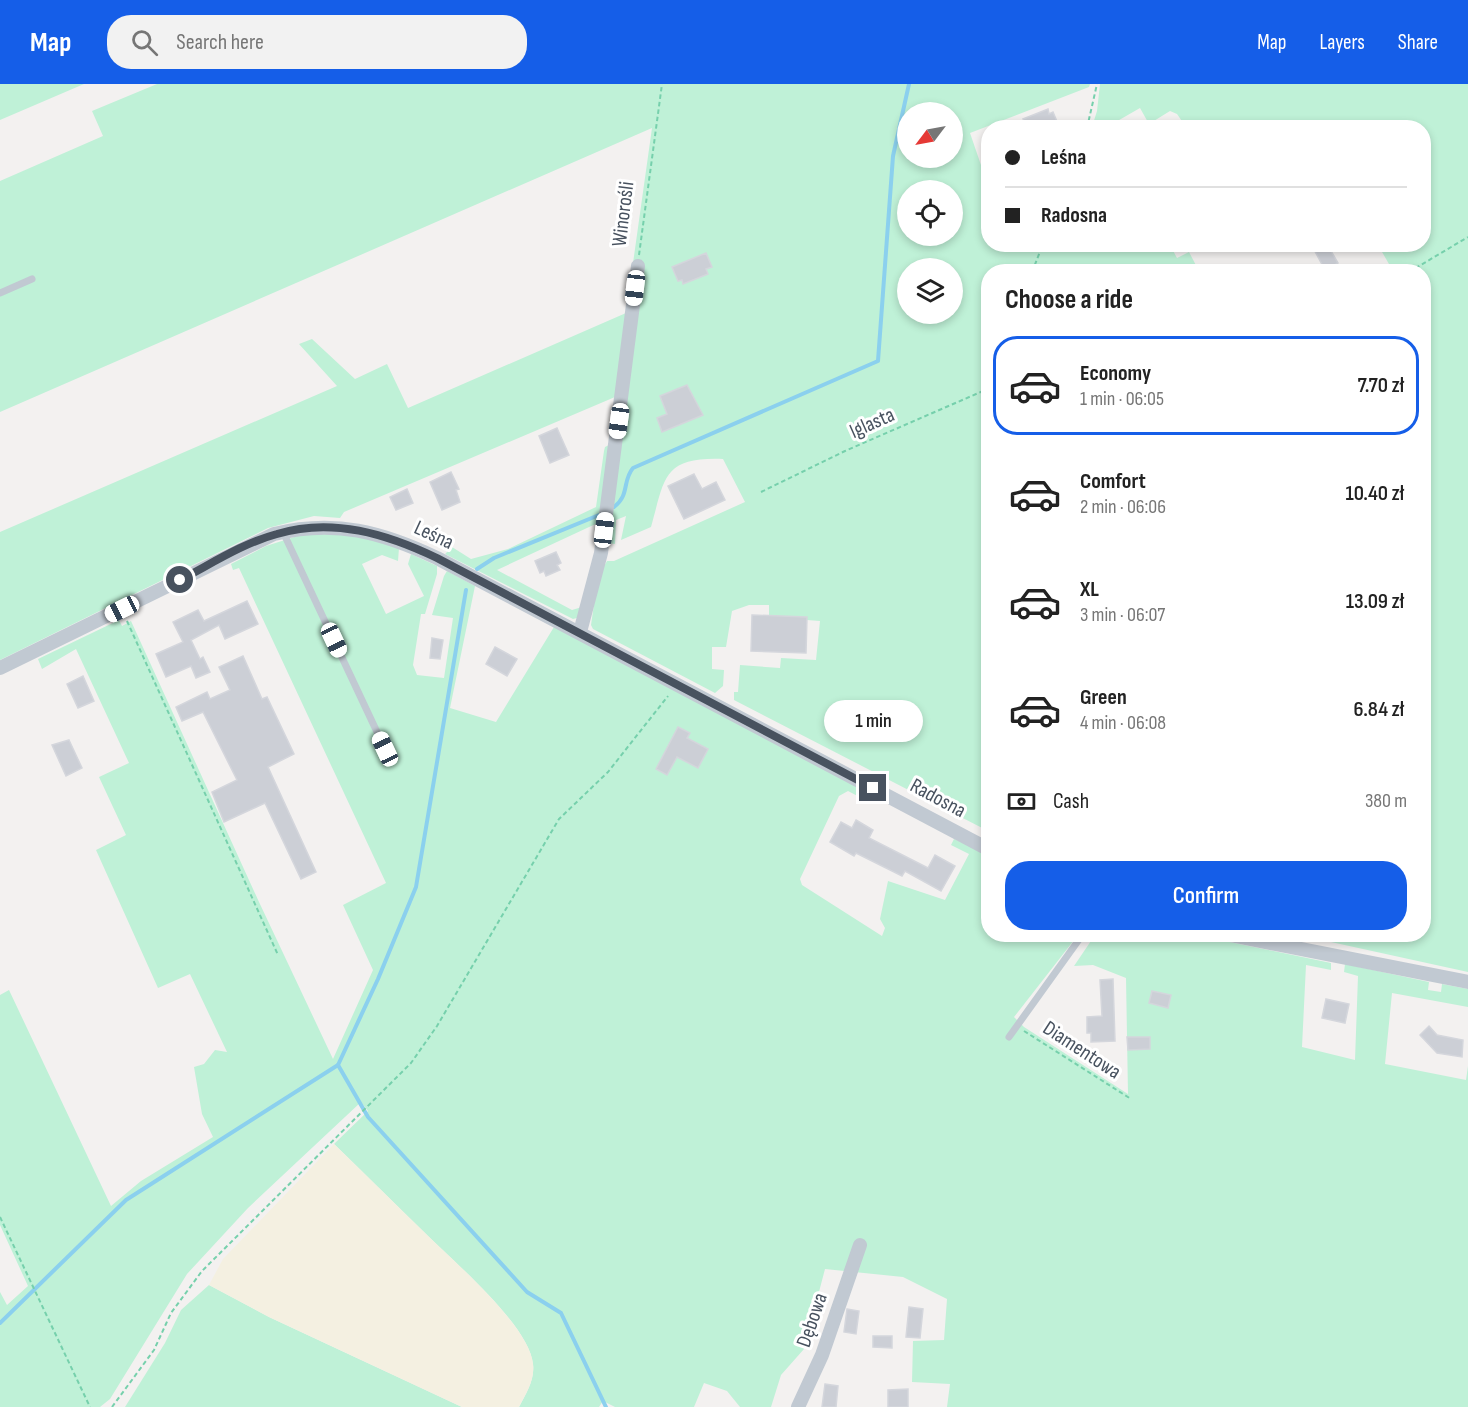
<!DOCTYPE html>
<meta charset="utf-8">
<style>
body{margin:0;font-family:"Sofia Sans Condensed",sans-serif;background:#f2f2f2;color:#222;height:100vh;display:flex;flex-direction:column;font-size:22px;white-space:nowrap}
*{box-sizing:border-box;margin:0}
p{font-size:20px;color:#767676}
.icon{flex:none;width:33px;height:33px;fill:none;stroke:currentColor;stroke-width:2;stroke-linecap:round;stroke-linejoin:round}
.map{position:relative;flex:1;overflow:hidden}
.drawer{position:absolute;left:981px;top:180px;width:450px;height:678px;display:flex;flex-direction:column;background:#fff;border-radius:24px;box-shadow:0 3px 9px #0003}
.drawer>*{flex:none}
.hud{position:absolute;left:981px;top:36px;width:450px;height:132px;border-radius:24px;box-shadow:0 3px 9px #0003;display:grid;align-content:center;height:132px;padding:0 24px;background:#fff}
.needle{width:39px;rotate:238deg}
.fabs{position:absolute;left:897px;top:18px;display:grid;gap:12px}
.fabs a{display:grid;place-items:center;width:66px;height:66px;border-radius:50%;background:#fff;box-shadow:0 3px 9px #0003;font-size:30px}
.end{position:absolute;width:27px;height:27px;margin:-14px;border:8px solid #48525f;background:#fff;box-shadow:0 0 0 3px #fff}
.from{border-radius:50%}
.bubble{position:absolute;height:42px;border-radius:21px;background:#fff;box-shadow:0 3px 9px #0003;font-size:20px;font-weight:600;line-height:42px;text-align:center}
.car{position:absolute;width:18px;height:36px;margin:-18px -9px;border-radius:8px;box-shadow:0 0 4px 2px #0007;background:linear-gradient(#fff 24%,#345 0 40%,#fff 0 76%,#345 0 86%,#fff 0)}
.hud b{display:flex;align-items:center;gap:21px;height:57px;font-size:22px}
.hud b+b{border-top:2px solid #e0e0e0}
.hud i{width:15px;height:15px;background:#222}
ul{padding:0;list-style:none}
li{display:flex;align-items:center;gap:18px;height:99px;margin:0 12px 9px;padding:0 12px;border:3px solid transparent;border-radius:24px}
li div{flex:1}
li b{display:block;font-size:22px}
li em{font-style:normal;font-weight:600}
li.active{border-color:#155ee8}
li>.icon{width:54px;height:54px;stroke-width:1.5}
h2{padding:0 24px;font-size:27px;line-height:72px}
.pay{display:flex;align-items:center;gap:15px;height:66px;padding:0 24px;font-size:22px}
.pay p{margin-inline-start:auto}
.button{display:flex;gap:12px;margin-top:auto;padding:12px 24px}
.button a{flex:1;height:69px;border-radius:24px;background:#155ee8;color:#fff;font-size:24px;font-weight:600;line-height:69px;text-align:center}
header{display:flex;align-items:center;gap:36px;box-sizing:border-box;height:84px;padding:0 30px;background:#155ee8;color:#fff}
header strong{font-size:28px}
nav{display:flex;gap:33px;margin-inline-start:auto;font-size:21px}
.search{width:420px;height:54px;background:#f2f2f2;display:flex;align-items:center;gap:15px;box-sizing:border-box;padding:0 21px;border-radius:24px;color:#767676;font-size:22px}
.map>svg:first-child{display:block}
.green{fill:#bff1d7;fill-rule:evenodd}
.sand{fill:#f4f0e1}
.lines{fill:none;stroke-linecap:round;stroke-linejoin:round}
.stream{stroke:#8bd0ee;stroke-width:4}
.building{fill:#cccfd6;stroke:#d4d6dc;stroke-width:1.5}
.path{stroke:#76d0ac;stroke-width:2;stroke-dasharray:4.5 3;stroke-linecap:butt}
.lane{stroke:#c1c9d2;stroke-width:7}
.street{stroke:#c1c9d2;stroke-width:14}
.route{stroke:#48525f;stroke-width:8}
.labels{text-anchor:middle;dominant-baseline:central;stroke-width:6;stroke-linejoin:round;paint-order:stroke}
.street-label{font-size:21px;fill:#48525f;stroke:#fff}
</style>
<header>
<strong>Map</strong>
<div class="search"><svg class="icon" aria-label="search" viewBox="0 0 24 24"><circle cx="10" cy="10" r="6"/><path d="M15 15l6 6"/></svg>Search here</div>
<nav><a>Map</a><a>Layers</a><a>Share</a></nav>
</header>
<div class="map">
<svg width="1468" height="1323" viewBox="0 0 1468 1323">
<rect width="100%" height="100%" fill="#f3f1f0"/>
<g class="green">
<polygon points="0,0 84,0 0,36"/>
<path d="M157,0H1090L1089,3L970,49L982,84L988,82V160L1170,161L1177,174L1189,168L1199,187L988,188V747L734,616V608H738L740,581L780,584L781,574L816,576L820,537L807,536V533L769,532V521H749L732,527L726,563H712V585L724,586L723,602L715,609L593,545L591,541L598,493L607,477H614L745,418L723,375C663,373 665,393 651,443L621,456L626,432L616,436L615,460L608,459L602,437L497,486L572,526L582,523L577,534L573,535L445,470L452,463L471,475L508,465L596,423L604,367L605,363L611,360L615,313L344,428L340,434L314,432L268,444L0,576V448L337,302L299,260L312,255L355,295L387,280L408,324L626,229L652,44L0,328V97L103,52L92,27ZM908,28H952V74H908ZM908,106H952V152H908ZM908,184H952V230H908Z"/>
<polygon points="1100,0 1468,0 1468,888 1299,851 1424,850 1424,188 1393,187 1378,161 1424,160 1424,44 1186,43 1177,30 1170,27 1149,40 1140,24 1107,43 1092,43 1097,27"/>
<path d="M307,449H348L399,464L398,477L382,471L362,480L386,530L424,512L408,480L411,470L437,482V490L425,530H421L413,581L417,591L444,594L453,534L432,531L444,492L447,487L475,502L450,624L496,638L554,543L874,710L869,718L848,707L839,712L800,795L802,801L882,852L885,844L880,835L888,797L945,816L969,770L951,761L954,755L988,770V850L1078,851L1014,933L1024,943L1128,1010L1126,894L1093,881L1074,882L1095,851H1196L1331,879V886L1306,881L1302,963L1355,976L1358,892L1344,888L1345,880L1429,898L1428,906L1441,908L1442,900L1468,905V923L1392,909L1385,980L1466,996L1468,982V1323H947L950,1300L912,1298L913,1257L944,1256L947,1215L903,1193L825,1185L804,1265L781,1291L771,1323H740L727,1307L704,1299L694,1323H615L603,1317L599,1323H519C526,1310 535,1296 533,1280C529,1241 454,1178 426,1150C395,1120 365,1090 334,1060L368,1027L361,1018L248,1124L187,1190L110,1315L100,1323H0V1208L7,1221L28,1202L0,1141V911L9,906L111,1122L141,1097L213,1053L202,1030L194,983L204,980L215,966L227,968L190,890L158,904L96,766L126,751L99,693L129,679L76,565L42,585L38,575L119,536L122,542L131,537L259,818L333,975L373,886L343,821L386,799L239,484L233,486L231,480L266,462Z"/>
<polygon points="209,1201 269,1233 462,1323 125,1323 165,1259 181,1226"/>
</g>
<path class="sand" d="M334,1060C364,1089 393,1118 423,1147C451,1175 529,1241 533,1280C535,1296 526,1309 519,1323H462L269,1233L209,1201L223,1175Z"/>
<g class="lines">
<g class="stream">
<path d="M614,423C630,411 622,397 633,384L878,277L893,72L909,0"/>
<polyline points="477,485 494,474 599,431"/>
<polyline points="466,506 416,803 378,895 338,981 368,1033 527,1208 561,1229 606,1323"/>
<polyline points="0,1239 126,1116 338,981"/>
</g>
</g>
<g class="building">
<polygon points="1048,25 1049,30 1053,28 1058,40 1050,44 1027,44 1023,35"/>
<polygon points="1311,160 1327,160 1338,179 1325,186"/>
<polygon points="706,169 712,183 706,185 708,190 683,200 682,196 678,197 672,183"/>
<polygon points="687,301 703,331 662,348 657,334 667,330 660,312"/>
<polygon points="557,344 569,371 550,379 539,352"/>
<polygon points="451,388 459,405 456,406 460,418 442,426 430,398"/>
<polygon points="694,390 702,405 716,398 725,416 684,435 668,402"/>
<polygon points="407,405 413,419 396,426 390,413"/>
<polygon points="556,468 561,479 557,481 560,486 546,492 544,487 540,489 535,477"/>
<polygon points="247,517 258,540 225,555 219,541 191,556 200,575 203,573 210,588 196,594 191,582 166,593 156,570 183,558 173,538 198,526 204,537"/>
<polygon points="752,531 807,533 806,569 751,567"/>
<polygon points="432,554 443,556 440,575 430,574"/>
<polygon points="495,563 517,575 507,592 486,580"/>
<polygon points="243,572 262,615 267,613 294,670 268,683 316,788 301,795 265,719 224,738 212,708 237,696 203,628 182,637 176,623 207,608 210,615 230,606 219,583"/>
<polygon points="83,592 94,617 78,624 67,600"/>
<polygon points="678,643 690,649 687,654 708,665 698,684 677,673 667,691 656,685"/>
<polygon points="69,656 82,684 66,692 52,661"/>
<polygon points="856,736 873,746 869,754 928,784 935,771 955,782 941,807 905,787 902,792 856,769 854,772 830,758 841,738 852,744"/>
<polygon points="1113,895 1115,957 1091,958 1091,949 1087,949 1087,933 1102,932 1100,896"/>
<polygon points="1152,907 1171,911 1168,924 1149,919"/>
<polygon points="1326,915 1349,920 1345,939 1322,934"/>
<polygon points="1429,942 1437,951 1463,956 1462,973 1437,969 1420,951"/>
<polygon points="1127,953 1150,953 1150,965 1128,966"/>
<polygon points="909,1223 923,1225 920,1254 906,1253"/>
<polygon points="847,1225 859,1227 856,1250 844,1248"/>
<polygon points="873,1252 892,1252 892,1264 873,1263"/>
<polygon points="825,1300 838,1302 836,1323 822,1323"/>
<polygon points="908,1305 908,1323 888,1323 888,1306"/>
</g>
<g class="lines">
<g class="path">
<polyline points="1087,44 1097,0"/>
<polyline points="639,171 662,0"/>
<polyline points="1032,188 1043,160"/>
<polyline points="1409,188 1468,153"/>
<polyline points="761,408 845,367 983,307 988,294"/>
<polyline points="127,537 278,871"/>
<polyline points="1024,947 1131,1015"/>
<polyline points="0,1133 90,1323"/>
<polyline points="112,1323 154,1266 171,1229 202,1187 411,979 437,942 559,735 608,688 668,612"/>
</g>
<g class="lane">
<polyline points="0,209 32,195"/>
<polyline points="283,448 385,665"/>
<polyline points="1009,953 1083,850"/>
</g>
<g class="street">
<polyline points="580,548 601,469 638,182"/>
<path d="M0,584L274,450C335,435 382,448 437,474L988,765"/>
<polyline points="1225,850 1468,898"/>
<polyline points="798,1323 822,1271 860,1161"/>
</g>
</g>
<g class="lines">
<path class="route" d="M180,496C211,480 243,459 277,450C332,433 387,450 437,474L873,704"/>
</g>
<g class="labels">
<g class="street-label">
<text transform="translate(623 130) rotate(-83)">Winorośli</text>
<text transform="translate(872 339) rotate(-24)">Iglasta</text>
<text transform="translate(434 451) rotate(25)">Leśna</text>
<text transform="translate(938 714) rotate(28)">Radosna</text>
<text transform="translate(1082 966) rotate(33)">Diamentowa</text>
<text transform="translate(812 1236) rotate(-71)">Dębowa</text>
</g>
</g>
</svg>
<div class="fabs">
<a><svg class="needle" viewBox="-14 -14 28 28"><path d="M0-13l5 13h-10z" fill="#e53935"/><path d="M0 13l5-13h-10z" fill="#767676"/></svg></a>
<a><svg class="icon" aria-label="locate" viewBox="0 0 24 24"><circle cx="12" cy="12" r="6"/><path d="M12 2v4M12 18v4M2 12h4M18 12h4"/></svg></a>
<a><svg class="icon" aria-label="layers" viewBox="0 0 24 24"><path d="M12 4l9 5-9 5-9-5zM3 14l9 5 9-5"/></svg></a>
</div>
<i class="end from" style="left:180px;top:496px"></i>
<i class="end" style="left:873px;top:704px"></i>
<div class="bubble" style="left:824px;top:616px;width:99px">1 min</div>
<i class="car" style="left:635px;top:204px;rotate:187deg"></i>
<i class="car" style="left:619px;top:337px;rotate:188deg"></i>
<i class="car" style="left:604px;top:446px;rotate:7deg"></i>
<i class="car" style="left:122px;top:525px;rotate:244deg"></i>
<i class="car" style="left:334px;top:556px;rotate:155deg"></i>
<i class="car" style="left:385px;top:665px;rotate:335deg"></i>
<div class="hud">
<b><i class="from"></i>Leśna</b>
<b><i></i>Radosna</b>
</div>
<section class="drawer">
<h2>Choose a ride</h2>
<ul>
<li class="active"><svg class="icon" aria-label="car" viewBox="0 0 24 24"><path d="M5 17H2v-5l4-1 3-4h7l3 4 3 1v5h-3M9 17h6M6 11h13"/><circle cx="7" cy="17" r="2"/><circle cx="17" cy="17" r="2"/></svg><div><b>Economy</b><p>1 min · 06:05</p></div><em>7.70 zł</em></li>
<li><svg class="icon" aria-label="car" viewBox="0 0 24 24"><path d="M5 17H2v-5l4-1 3-4h7l3 4 3 1v5h-3M9 17h6M6 11h13"/><circle cx="7" cy="17" r="2"/><circle cx="17" cy="17" r="2"/></svg><div><b>Comfort</b><p>2 min · 06:06</p></div><em>10.40 zł</em></li>
<li><svg class="icon" aria-label="car" viewBox="0 0 24 24"><path d="M5 17H2v-5l4-1 3-4h7l3 4 3 1v5h-3M9 17h6M6 11h13"/><circle cx="7" cy="17" r="2"/><circle cx="17" cy="17" r="2"/></svg><div><b>XL</b><p>3 min · 06:07</p></div><em>13.09 zł</em></li>
<li><svg class="icon" aria-label="car" viewBox="0 0 24 24"><path d="M5 17H2v-5l4-1 3-4h7l3 4 3 1v5h-3M9 17h6M6 11h13"/><circle cx="7" cy="17" r="2"/><circle cx="17" cy="17" r="2"/></svg><div><b>Green</b><p>4 min · 06:08</p></div><em>6.84 zł</em></li>
</ul>
<div class="pay"><svg class="icon" aria-label="cash" viewBox="0 0 24 24"><path d="M3 7h18v10H3z"/><circle cx="12" cy="12" r="2"/></svg>Cash<p>380 m</p></div>
<div class="button"><a>Confirm</a></div>
</section>
</div>
